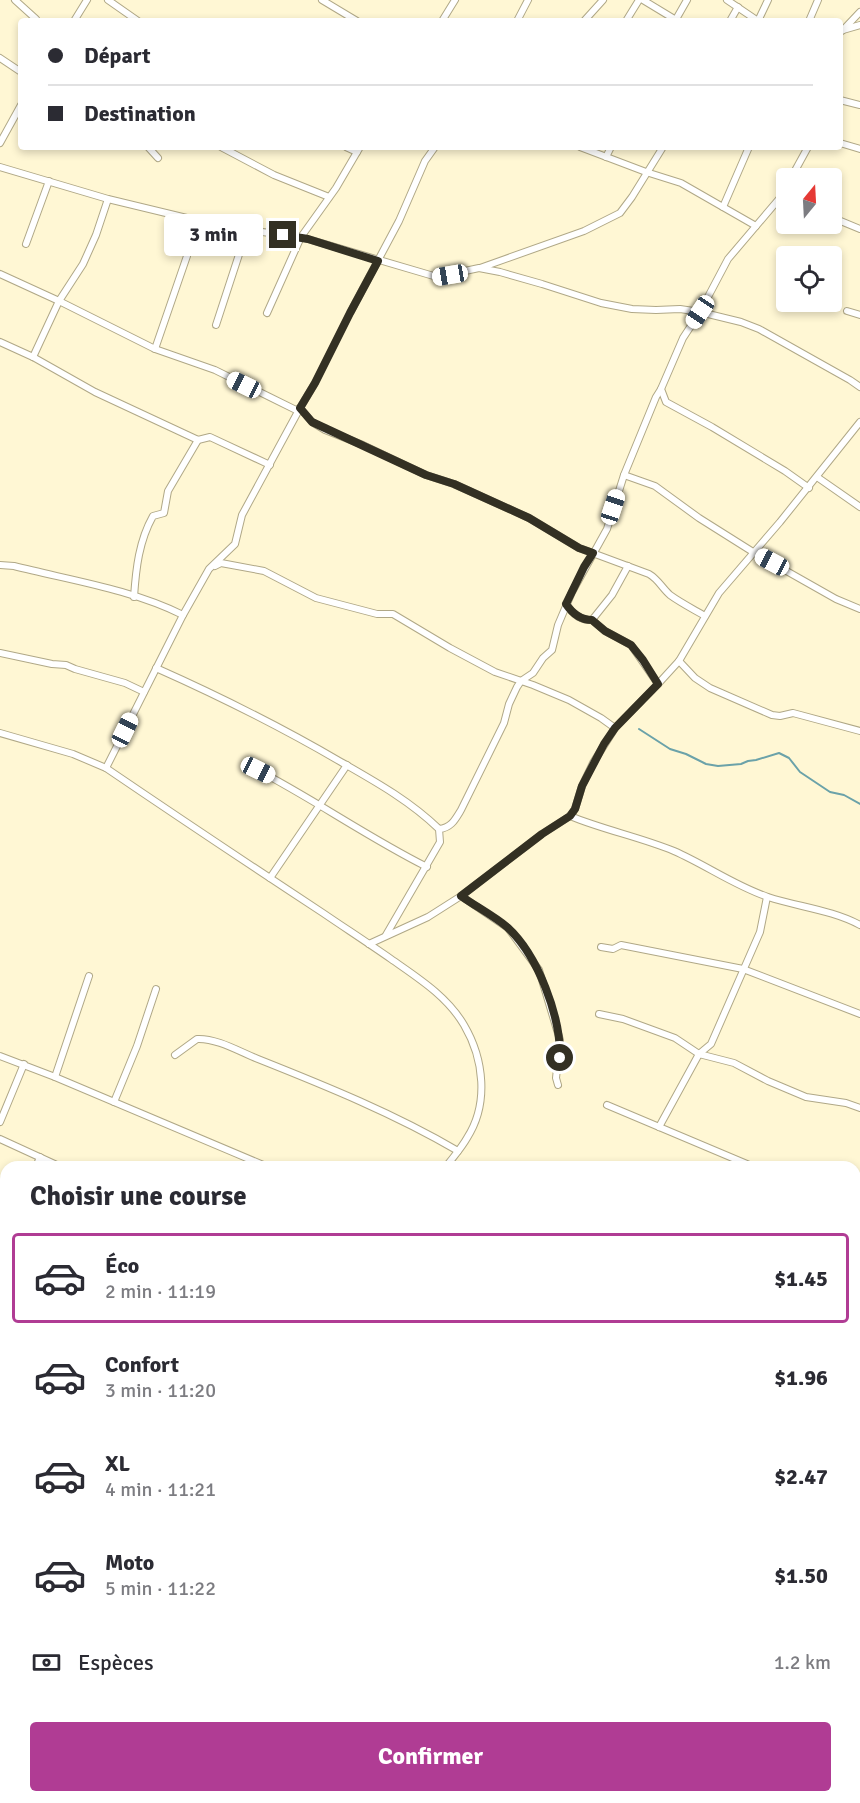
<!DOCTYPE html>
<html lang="fr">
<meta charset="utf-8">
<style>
body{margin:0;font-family:Signika,sans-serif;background:#f7f7f7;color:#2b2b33;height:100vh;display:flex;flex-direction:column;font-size:22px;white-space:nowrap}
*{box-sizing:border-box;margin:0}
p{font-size:20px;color:#7c7c81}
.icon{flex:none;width:33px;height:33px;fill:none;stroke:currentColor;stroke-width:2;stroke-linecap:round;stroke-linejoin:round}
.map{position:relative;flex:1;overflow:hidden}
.side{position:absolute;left:0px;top:1161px;width:861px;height:642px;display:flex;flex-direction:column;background:#fff;border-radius:18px 18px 0 0;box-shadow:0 3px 9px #0003}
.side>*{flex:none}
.hud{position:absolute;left:18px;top:18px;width:825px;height:132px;border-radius:6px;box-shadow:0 3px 9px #0003;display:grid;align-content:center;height:132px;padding:0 30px;background:#fff}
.needle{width:39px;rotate:18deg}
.controls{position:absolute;left:776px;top:168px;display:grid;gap:12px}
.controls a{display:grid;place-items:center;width:66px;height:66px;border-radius:6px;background:#fff;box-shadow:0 3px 9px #0003;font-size:30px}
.end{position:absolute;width:27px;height:27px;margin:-14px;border:8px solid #333023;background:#fff;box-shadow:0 0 0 3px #fff}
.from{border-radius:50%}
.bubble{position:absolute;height:42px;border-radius:6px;background:#fff;box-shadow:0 3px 9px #0003;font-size:20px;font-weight:700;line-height:42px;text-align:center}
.car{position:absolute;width:18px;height:36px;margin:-18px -9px;border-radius:8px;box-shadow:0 0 4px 2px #0007;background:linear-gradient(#fff 24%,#345 0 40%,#fff 0 76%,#345 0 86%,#fff 0)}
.hud b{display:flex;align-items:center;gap:21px;height:57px;font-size:22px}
.hud b+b{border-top:2px solid #e1e1e2}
.hud i{width:15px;height:15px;background:#2b2b33}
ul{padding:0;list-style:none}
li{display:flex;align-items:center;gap:18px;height:90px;margin:0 12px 9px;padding:0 18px;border:3px solid transparent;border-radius:6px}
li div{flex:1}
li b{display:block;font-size:22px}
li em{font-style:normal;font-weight:700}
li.active{border-color:#b03c94}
li>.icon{width:54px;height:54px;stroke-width:1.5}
h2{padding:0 30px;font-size:27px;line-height:72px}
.pay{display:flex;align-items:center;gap:15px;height:66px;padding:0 30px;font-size:22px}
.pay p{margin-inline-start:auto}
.cta{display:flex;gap:12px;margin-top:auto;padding:12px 30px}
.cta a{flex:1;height:69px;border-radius:6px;background:#b03c94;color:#fff;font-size:24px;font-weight:700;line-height:69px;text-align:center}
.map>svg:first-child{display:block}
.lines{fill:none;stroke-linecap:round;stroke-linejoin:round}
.stream{stroke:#6ba2a9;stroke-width:2}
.street-casing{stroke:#b0a887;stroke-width:8}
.street{stroke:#fff;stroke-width:6}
.route{stroke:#333023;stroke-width:8}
</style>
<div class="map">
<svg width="860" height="1803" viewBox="0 0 860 1803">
<rect width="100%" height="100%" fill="#fff7d4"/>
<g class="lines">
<g class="stream">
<polyline points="639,729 670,749 686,754 706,764 718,766 741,764 748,761 756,760 779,753 789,758 800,772 830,792 844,795 860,804"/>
<polyline points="0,1350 6,1349"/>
<polyline points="855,1460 860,1460"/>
<polyline points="0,1524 6,1514"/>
</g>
<defs>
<g id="street">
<polyline points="15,0 36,19"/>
<polyline points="108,0 138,21"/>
<polyline points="322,0 357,21"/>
<polyline points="643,0 676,20"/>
<polyline points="727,0 758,21"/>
<polyline points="74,21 87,0"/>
<polyline points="442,21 455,0"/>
<polyline points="517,21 528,0"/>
<polyline points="584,21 603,0"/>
<polyline points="626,21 639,0"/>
<polyline points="675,21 687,0"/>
<polyline points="730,21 738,7"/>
<polyline points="758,21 768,0"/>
<polyline points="809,21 818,0"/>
<polyline points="843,30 860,25"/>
<polyline points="842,31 860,12"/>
<polyline points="0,58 21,72"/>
<polyline points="840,100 860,105"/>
<polyline points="0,143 21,105"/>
<polyline points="840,143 860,149"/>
<polyline points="148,147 158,158"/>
<polyline points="221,147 274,175 329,197"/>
<polyline points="346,147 357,152"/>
<polyline points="580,147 646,172 681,183 756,226"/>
<polyline points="606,157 611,147"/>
<polyline points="0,167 108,199 195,220 247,230 301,237 437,277 479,268 500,272 542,284 601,303 632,309 656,310 680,309 700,312 741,322 759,329 850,380 860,387"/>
<polyline points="791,178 808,147"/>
<polyline points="786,187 779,199 728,259 700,312 683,338 661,389 666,402 712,427 785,471 809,488"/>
<polyline points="723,207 749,147"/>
<polyline points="831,217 860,229"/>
<polyline points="26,244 49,181"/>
<polyline points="480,268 584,231 620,213 632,197 663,147"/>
<polyline points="0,274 59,301 155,349 215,370 296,410 300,408 315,383 350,313 399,221 425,161 435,147"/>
<polyline points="847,311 860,315"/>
<polyline points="267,313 301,237 336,188 360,147"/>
<polyline points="216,325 247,230"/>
<polyline points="0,342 33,357 95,392 198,440 210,437 270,465"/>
<polyline points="155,349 187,256 195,220"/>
<polyline points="33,357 59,301 83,264 96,235 108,199"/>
<polyline points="624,475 655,486 699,518 753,552 836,599 860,609"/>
<polyline points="817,477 860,507"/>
<path d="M0,565L14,566C69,580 131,589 183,615"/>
<polyline points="215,566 221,563 264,571 316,598 377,614 393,614 450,648 495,672 533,685 569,700 601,718 615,728"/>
<path d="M134,597C136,568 139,541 153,516L164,513L168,491L198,440"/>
<path d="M566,604C572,613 581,621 592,620L612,595L628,566"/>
<polyline points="592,620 605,631 631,645 658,684"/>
<polyline points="0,653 52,664 66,665 75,669 125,683 144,692"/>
<polyline points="679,661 695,678 710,688 772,715 780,716 793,713 860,731"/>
<path d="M156,668C219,696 281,727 341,762C376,782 410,801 439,829L440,842L386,935"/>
<path d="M0,733L73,754L106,768C178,817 250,865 323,913C345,928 368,943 391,959C418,978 447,996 464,1025C484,1059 489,1104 467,1138C462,1147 455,1155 448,1164L444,1167"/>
<path d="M246,764C308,795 365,836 427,867"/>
<path d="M106,768L183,615L209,569L235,544L242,515L300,408L312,422L325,430L363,445L426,475L454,484L529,518L579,548L649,574C658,579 662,588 670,595C681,603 693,609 705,616"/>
<path d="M570,816C604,830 640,837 674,851C706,865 735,886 768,897C799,907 832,910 860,925"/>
<path d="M439,829C451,828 455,820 461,810L504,723L509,704L517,687L521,681L533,673L543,658L552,650L558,625L572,592L607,529L624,475L656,397L661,389"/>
<polyline points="270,878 347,765"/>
<polyline points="461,896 508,928 539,970 560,1040 556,1078 558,1085"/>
<polyline points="369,944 428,917 461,896 542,834 570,816 575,809 582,786 593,763 615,728 658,684 679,661 719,593 780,522 860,422"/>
<polyline points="601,947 613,949 621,945 743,969 860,1014"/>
<polyline points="599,1014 623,1019 675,1038 699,1054 711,1044 760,932 767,897"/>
<path d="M175,1055L197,1039C217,1038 240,1052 258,1059C326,1086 395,1114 458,1151"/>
<polyline points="0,1056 55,1077 268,1167"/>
<polyline points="55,1077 89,976"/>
<polyline points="114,1102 137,1046 156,989"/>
<polyline points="607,1105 754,1167"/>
<polyline points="0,1122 24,1064"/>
<polyline points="659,1127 699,1054 734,1063 768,1081 806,1097 846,1103 860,1108"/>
<polyline points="0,1139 61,1167"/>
<polyline points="36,1167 40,1157"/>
<polyline points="855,1203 860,1205"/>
<polyline points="0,1247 6,1233"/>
<polyline points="855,1307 860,1309"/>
<polyline points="855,1409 860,1407"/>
<polyline points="0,1412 6,1415"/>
<polyline points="855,1518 860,1514"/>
<polyline points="0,1614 6,1611"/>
<polyline points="0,1661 6,1667"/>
<polyline points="855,1716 860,1716"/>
<polyline points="0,1764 6,1758"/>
<polyline points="361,1797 363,1803"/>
<polyline points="462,1797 464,1803"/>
<polyline points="76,1803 89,1797"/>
<polyline points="397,1803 411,1797"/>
<polyline points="822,1803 824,1797"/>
</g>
</defs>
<use href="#street" class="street-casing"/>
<use href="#street" class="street"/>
</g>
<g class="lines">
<path class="route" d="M283,235L308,239L378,261L350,313L315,383L300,408L312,422L426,475L454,484L529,518L579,548L593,553L584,567L566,604C572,613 581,620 592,620L605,631L631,645L643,660L658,684L615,728L604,744L582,786L575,809L570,816L542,834L461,896C475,906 494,916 507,927C538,955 561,1017 560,1058"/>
</g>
</svg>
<div class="controls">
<a><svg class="needle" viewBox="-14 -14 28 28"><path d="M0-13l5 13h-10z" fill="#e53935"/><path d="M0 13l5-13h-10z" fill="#7c7c81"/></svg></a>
<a><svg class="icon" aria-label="locate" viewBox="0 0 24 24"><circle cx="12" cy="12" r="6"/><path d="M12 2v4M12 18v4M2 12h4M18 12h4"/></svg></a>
</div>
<i class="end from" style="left:560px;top:1058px"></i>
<i class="end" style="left:283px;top:235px"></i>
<div class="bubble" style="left:164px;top:214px;width:99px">3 min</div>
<i class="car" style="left:450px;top:275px;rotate:260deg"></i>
<i class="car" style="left:700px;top:312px;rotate:214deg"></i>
<i class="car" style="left:244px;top:385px;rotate:296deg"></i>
<i class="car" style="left:613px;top:507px;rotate:18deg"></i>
<i class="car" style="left:772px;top:562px;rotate:298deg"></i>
<i class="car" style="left:125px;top:730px;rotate:26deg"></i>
<i class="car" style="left:258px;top:770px;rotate:116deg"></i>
<div class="hud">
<b><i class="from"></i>Départ</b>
<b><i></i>Destination</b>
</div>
<section class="side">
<h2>Choisir une course</h2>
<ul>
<li class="active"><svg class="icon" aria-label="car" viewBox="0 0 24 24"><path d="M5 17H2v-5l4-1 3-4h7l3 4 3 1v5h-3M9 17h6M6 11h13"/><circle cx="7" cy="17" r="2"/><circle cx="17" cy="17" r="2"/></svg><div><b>Éco</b><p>2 min · 11:19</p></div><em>$1.45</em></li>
<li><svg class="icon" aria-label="car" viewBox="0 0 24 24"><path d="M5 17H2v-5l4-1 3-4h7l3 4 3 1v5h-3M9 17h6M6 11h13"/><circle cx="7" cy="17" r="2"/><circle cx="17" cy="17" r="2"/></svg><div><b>Confort</b><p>3 min · 11:20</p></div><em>$1.96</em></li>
<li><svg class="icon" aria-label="car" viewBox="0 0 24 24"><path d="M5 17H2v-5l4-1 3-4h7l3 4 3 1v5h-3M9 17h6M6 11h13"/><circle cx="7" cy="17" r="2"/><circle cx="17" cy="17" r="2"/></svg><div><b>XL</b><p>4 min · 11:21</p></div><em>$2.47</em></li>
<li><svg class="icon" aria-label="car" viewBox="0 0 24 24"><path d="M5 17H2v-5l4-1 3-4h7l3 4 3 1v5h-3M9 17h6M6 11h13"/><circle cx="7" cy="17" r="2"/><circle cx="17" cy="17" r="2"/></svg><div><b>Moto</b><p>5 min · 11:22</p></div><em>$1.50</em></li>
</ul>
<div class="pay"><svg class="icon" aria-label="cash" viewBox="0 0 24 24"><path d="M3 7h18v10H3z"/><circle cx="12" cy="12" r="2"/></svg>Espèces<p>1.2 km</p></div>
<div class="cta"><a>Confirmer</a></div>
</section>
</div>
